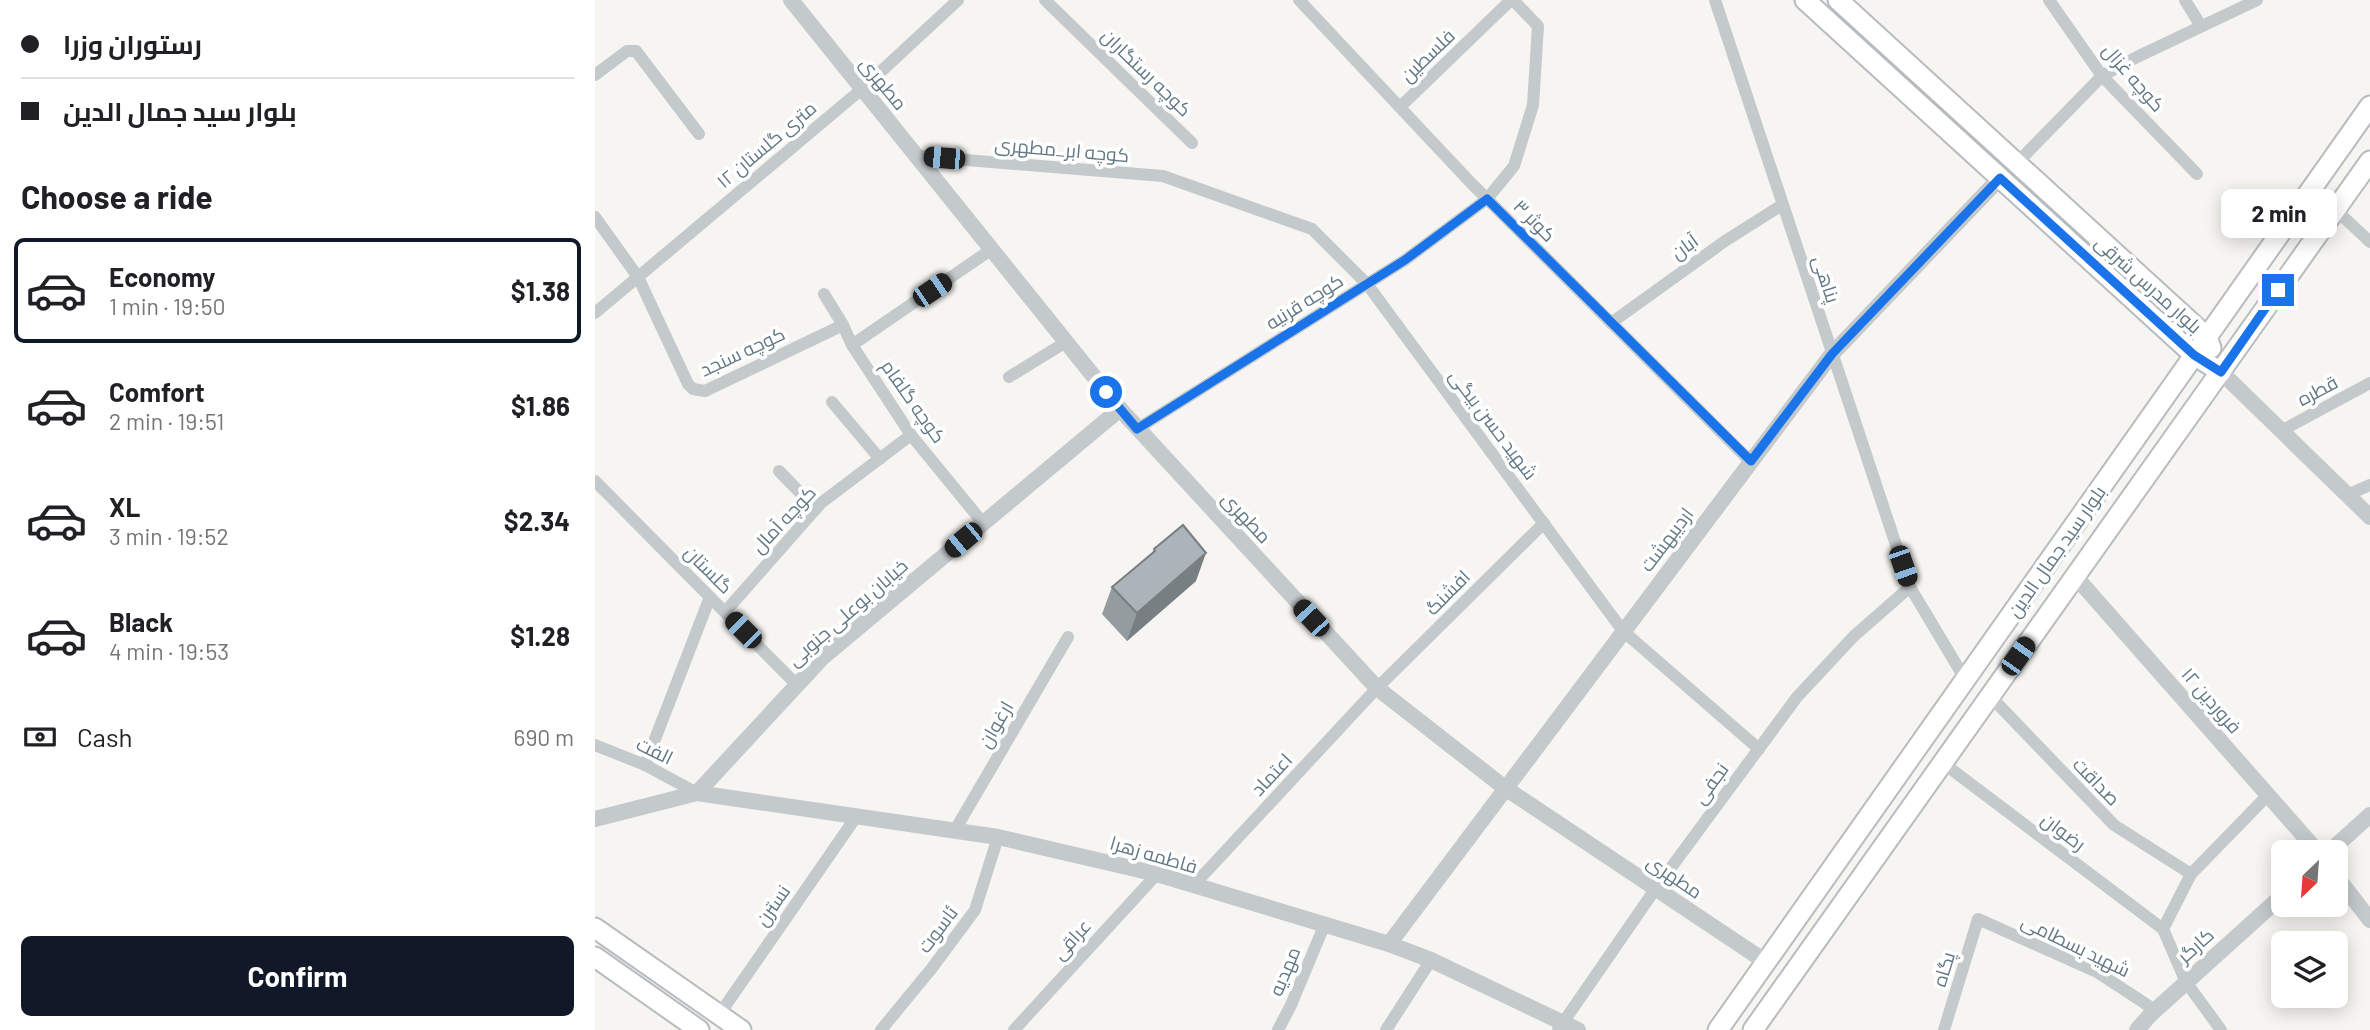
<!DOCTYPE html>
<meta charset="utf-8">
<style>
body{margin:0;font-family:Barlow,Cairo,sans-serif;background:#f2f2f2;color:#202124;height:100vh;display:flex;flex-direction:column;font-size:26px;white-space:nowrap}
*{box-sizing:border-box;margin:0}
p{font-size:23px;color:#757577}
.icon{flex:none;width:38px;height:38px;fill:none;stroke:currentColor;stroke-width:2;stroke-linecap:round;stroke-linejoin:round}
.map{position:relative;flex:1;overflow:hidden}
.panel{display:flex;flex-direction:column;background:#fff;width:595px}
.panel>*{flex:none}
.top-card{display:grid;align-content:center;height:154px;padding:0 21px;background:#fff}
.needle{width:46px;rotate:205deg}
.tools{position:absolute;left:1676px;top:840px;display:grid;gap:14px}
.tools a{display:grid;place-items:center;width:77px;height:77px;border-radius:10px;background:#fff;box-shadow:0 4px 18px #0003;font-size:35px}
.end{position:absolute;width:32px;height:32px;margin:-16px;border:9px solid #1a73e8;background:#fff;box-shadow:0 0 0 4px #fff}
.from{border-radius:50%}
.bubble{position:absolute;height:49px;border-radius:10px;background:#fff;box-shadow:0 4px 18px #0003;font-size:23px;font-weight:700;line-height:49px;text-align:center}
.car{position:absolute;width:21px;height:42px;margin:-21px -10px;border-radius:9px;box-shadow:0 0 5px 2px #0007;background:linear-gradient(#222 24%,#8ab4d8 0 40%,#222 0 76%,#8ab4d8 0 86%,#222 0)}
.top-card b{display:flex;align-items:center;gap:24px;height:66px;font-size:26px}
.top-card b+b{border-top:2px solid #e0e0e0}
.top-card i{width:18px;height:18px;background:#202124}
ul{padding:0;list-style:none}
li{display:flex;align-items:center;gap:21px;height:105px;margin:0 14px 10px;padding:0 7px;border:4px solid transparent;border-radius:10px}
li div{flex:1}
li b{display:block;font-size:26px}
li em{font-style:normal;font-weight:700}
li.selected{border-color:#111827}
li>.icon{width:63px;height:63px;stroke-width:1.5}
h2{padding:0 21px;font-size:32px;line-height:84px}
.pay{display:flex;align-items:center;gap:18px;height:77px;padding:0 21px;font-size:26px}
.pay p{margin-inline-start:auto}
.cta{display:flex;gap:14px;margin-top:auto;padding:14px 21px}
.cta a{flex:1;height:80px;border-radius:10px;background:#111827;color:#fff;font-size:28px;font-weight:700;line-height:80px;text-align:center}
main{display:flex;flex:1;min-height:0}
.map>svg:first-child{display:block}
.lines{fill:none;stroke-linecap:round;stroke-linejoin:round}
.secondary-casing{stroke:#b6bcc0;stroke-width:23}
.minor{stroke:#c4c9cb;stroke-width:12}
.tertiary{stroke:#c4c9cb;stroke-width:16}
.secondary{stroke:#fff;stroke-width:19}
.wall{fill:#939c9f}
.shaded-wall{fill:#787f82}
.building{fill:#abb5b9;stroke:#787f82;stroke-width:2}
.route{stroke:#1a73e8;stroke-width:9}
.labels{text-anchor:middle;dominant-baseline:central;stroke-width:7;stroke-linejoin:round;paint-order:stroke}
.street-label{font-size:19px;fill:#627885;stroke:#fff}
</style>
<main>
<section class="panel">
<div class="top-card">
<b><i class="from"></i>رستوران وزرا</b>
<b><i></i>بلوار سید جمال الدین</b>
</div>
<h2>Choose a ride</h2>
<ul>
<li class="selected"><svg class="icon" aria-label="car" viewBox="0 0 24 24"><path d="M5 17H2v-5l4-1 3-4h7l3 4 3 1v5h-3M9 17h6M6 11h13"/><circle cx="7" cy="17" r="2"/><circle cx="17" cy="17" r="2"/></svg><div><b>Economy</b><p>1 min · 19:50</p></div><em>$1.38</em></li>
<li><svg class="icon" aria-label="car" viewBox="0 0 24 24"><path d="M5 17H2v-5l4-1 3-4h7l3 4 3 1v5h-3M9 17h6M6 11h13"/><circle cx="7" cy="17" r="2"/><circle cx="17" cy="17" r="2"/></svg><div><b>Comfort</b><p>2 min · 19:51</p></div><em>$1.86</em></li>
<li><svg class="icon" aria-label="car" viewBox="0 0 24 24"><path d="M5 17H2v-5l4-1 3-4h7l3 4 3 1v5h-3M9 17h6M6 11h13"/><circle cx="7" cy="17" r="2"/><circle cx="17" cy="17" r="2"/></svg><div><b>XL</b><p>3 min · 19:52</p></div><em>$2.34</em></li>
<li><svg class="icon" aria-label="car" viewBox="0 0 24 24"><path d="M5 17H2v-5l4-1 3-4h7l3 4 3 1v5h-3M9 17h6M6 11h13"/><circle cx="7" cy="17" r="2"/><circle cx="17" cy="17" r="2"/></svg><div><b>Black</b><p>4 min · 19:53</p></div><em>$1.28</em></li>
</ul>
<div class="pay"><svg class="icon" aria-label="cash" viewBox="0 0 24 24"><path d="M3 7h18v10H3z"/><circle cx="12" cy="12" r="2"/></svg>Cash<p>690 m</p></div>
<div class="cta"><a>Confirm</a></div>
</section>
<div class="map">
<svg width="1775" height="1030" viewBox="0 0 1775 1030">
<rect width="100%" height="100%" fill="#f6f5f1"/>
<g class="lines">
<defs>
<g id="secondary">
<polyline points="1210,0 1599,355 1626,372"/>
<polyline points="1243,0 1612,337 1616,348"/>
<polyline points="0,928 146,1030"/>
<polyline points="0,957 104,1030"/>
<polyline points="1123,1030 1775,106"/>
<polyline points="1158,1030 1775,161"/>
</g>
</defs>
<use href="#secondary" class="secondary-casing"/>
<g class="minor">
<polyline points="450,0 597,143"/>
<polyline points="704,0 876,183 1155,461"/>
<polyline points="1120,0 1315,587 1370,679"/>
<polyline points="1454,0 1507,76 1602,174"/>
<polyline points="1590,0 1606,26"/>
<polyline points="0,75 32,51 41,51 104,134"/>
<polyline points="805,107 916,0"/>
<polyline points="322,156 568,176 717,229 772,284 1028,631 1164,749"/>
<polyline points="1422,163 1507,76 1542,57 1662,0"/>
<polyline points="1741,210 1775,242"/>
<polyline points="0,217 43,277 93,384 98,389 110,391 248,325"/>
<polyline points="229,294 248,325 257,345 316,435 388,523"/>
<polyline points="0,313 267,89 363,0"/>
<polyline points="1016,323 1130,241 1187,205"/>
<polyline points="257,345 397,249"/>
<polyline points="414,377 471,342"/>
<polyline points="237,402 285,459"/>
<polyline points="542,429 810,260 892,199 919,166 938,105 943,26 918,0"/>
<polyline points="1686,431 1775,383"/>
<polyline points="184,471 221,509"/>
<polyline points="0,481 201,684"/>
<polyline points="1752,495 1775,485"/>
<polyline points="130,612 226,503 316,435"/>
<polyline points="1395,696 1519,825 1596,874"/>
<polyline points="0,745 50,765 102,793"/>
<polyline points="1348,763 1568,929"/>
<polyline points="50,765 115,597"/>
<polyline points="360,830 473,637"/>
<polyline points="598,886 782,688 949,523"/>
<polyline points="124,1015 261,817"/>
<polyline points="286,1030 337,968 380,910 403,837"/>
<polyline points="419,1030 562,874"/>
<polyline points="683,1030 696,1005 729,926"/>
<polyline points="791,1030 836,960"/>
<polyline points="963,1030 1061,888 1202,697 1259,636 1315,587"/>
<polyline points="1349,1030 1383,919 1502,972 1560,1010"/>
<polyline points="1626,1030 1591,982 1568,929 1596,874 1673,795"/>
</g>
<g class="tertiary">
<polyline points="196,0 525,409 782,688 910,788 1171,962"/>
<polyline points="1626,372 1775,517"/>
<polyline points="1480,576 1723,852"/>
<polyline points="102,793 403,837 562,874 794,944 836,960 983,1030"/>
<polyline points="0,819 102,793 228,657 525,409"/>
<polyline points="1734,852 1775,815"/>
<polyline points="1741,876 1775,920"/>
<polyline points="794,944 1237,354 1405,178"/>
<polyline points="1542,1030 1555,1015 1689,894"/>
</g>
<use href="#secondary" class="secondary"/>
</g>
<polygon class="wall" points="559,549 601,581 532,641 507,614 517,587 557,553"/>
<polygon class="shaded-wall" points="611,553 601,581 532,641 542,613"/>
<polygon class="building" points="588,525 611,553 542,613 517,587 560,551 559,549"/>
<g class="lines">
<polyline class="route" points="511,392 542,429 810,260 892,199 1156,461 1237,354 1405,178 1599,355 1626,372 1683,290"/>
</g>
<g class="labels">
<g class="street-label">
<text transform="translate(832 55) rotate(-44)">فلسطین</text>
<text transform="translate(552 72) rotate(44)">کوچه رستگاران</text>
<text transform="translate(1539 77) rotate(49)">کوچه غزال</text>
<text transform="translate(289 83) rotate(51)">مطهری</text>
<text transform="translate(171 144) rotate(-40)">۱۲ متری گلستان</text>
<text transform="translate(467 149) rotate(5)">کوچه ابر_مطهری</text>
<text transform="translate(940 220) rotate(45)">کوثر ۳</text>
<text transform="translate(1089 246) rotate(-36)">آبان</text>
<text transform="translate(1232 279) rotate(72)">پناهی</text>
<text transform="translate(1554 284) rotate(42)">بلوار مدرس شرقی</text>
<text transform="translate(709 301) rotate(-32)">کوچه قرنیه</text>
<text transform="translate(147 351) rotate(-25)">کوچه سنجد</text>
<text transform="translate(1722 390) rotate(-28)">قطره</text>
<text transform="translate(319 401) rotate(55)">کوچه گلفام</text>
<text transform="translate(899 424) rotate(53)">شهید حسن بیگی</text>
<text transform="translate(652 517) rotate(47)">مطهری</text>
<text transform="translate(188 519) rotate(-47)">کوچه آمال</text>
<text transform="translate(1071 539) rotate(-53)">اردیبهشت</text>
<text transform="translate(1461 551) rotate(-55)">بلوار سید جمال الدین</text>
<text transform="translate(114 569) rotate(45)">گلستان</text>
<text transform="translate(852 592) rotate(-45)">افشنگ</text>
<text transform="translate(252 612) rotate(-41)">خیابان بوعلی جنوبی</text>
<text transform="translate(1617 700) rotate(49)">۱۲ فروردین</text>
<text transform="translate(400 724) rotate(-60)">ارغوان</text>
<text transform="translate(60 750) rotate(26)">الفت</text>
<text transform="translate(676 774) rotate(-47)">اعتماد</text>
<text transform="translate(1502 781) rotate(46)">صداقت</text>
<text transform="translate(1115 783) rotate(-54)">نجفی</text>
<text transform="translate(1469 831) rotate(37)">رضوان</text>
<text transform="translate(559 854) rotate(16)">فاطمه زهرا</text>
<text transform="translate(1080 876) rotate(34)">مطهری</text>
<text transform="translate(177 905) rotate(-55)">نسترن</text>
<text transform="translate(342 929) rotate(-53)">ئاسوت</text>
<text transform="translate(476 939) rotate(-48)">عراقی</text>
<text transform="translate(1481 945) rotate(26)">شهید بسطامی</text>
<text transform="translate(1600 945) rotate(-42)">کارگر</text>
<text transform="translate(1348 969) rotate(-73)">پگاه</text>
<text transform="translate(689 971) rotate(-67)">مهدیه</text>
</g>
</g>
</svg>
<div class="tools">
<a><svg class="needle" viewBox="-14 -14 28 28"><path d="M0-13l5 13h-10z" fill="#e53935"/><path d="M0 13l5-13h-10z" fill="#757577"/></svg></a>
<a><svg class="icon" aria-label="layers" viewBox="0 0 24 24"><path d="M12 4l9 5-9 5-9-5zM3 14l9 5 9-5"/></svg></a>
</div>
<i class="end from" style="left:511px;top:392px"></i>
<i class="end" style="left:1683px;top:290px"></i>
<div class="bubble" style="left:1626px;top:189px;width:116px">2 min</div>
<i class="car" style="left:349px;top:158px;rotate:275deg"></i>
<i class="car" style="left:337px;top:290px;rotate:56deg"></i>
<i class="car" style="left:368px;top:540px;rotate:230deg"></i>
<i class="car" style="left:1308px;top:566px;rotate:161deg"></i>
<i class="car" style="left:716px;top:618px;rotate:317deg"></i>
<i class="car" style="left:148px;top:630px;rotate:315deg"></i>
<i class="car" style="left:1423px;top:656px;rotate:35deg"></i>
</div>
</main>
